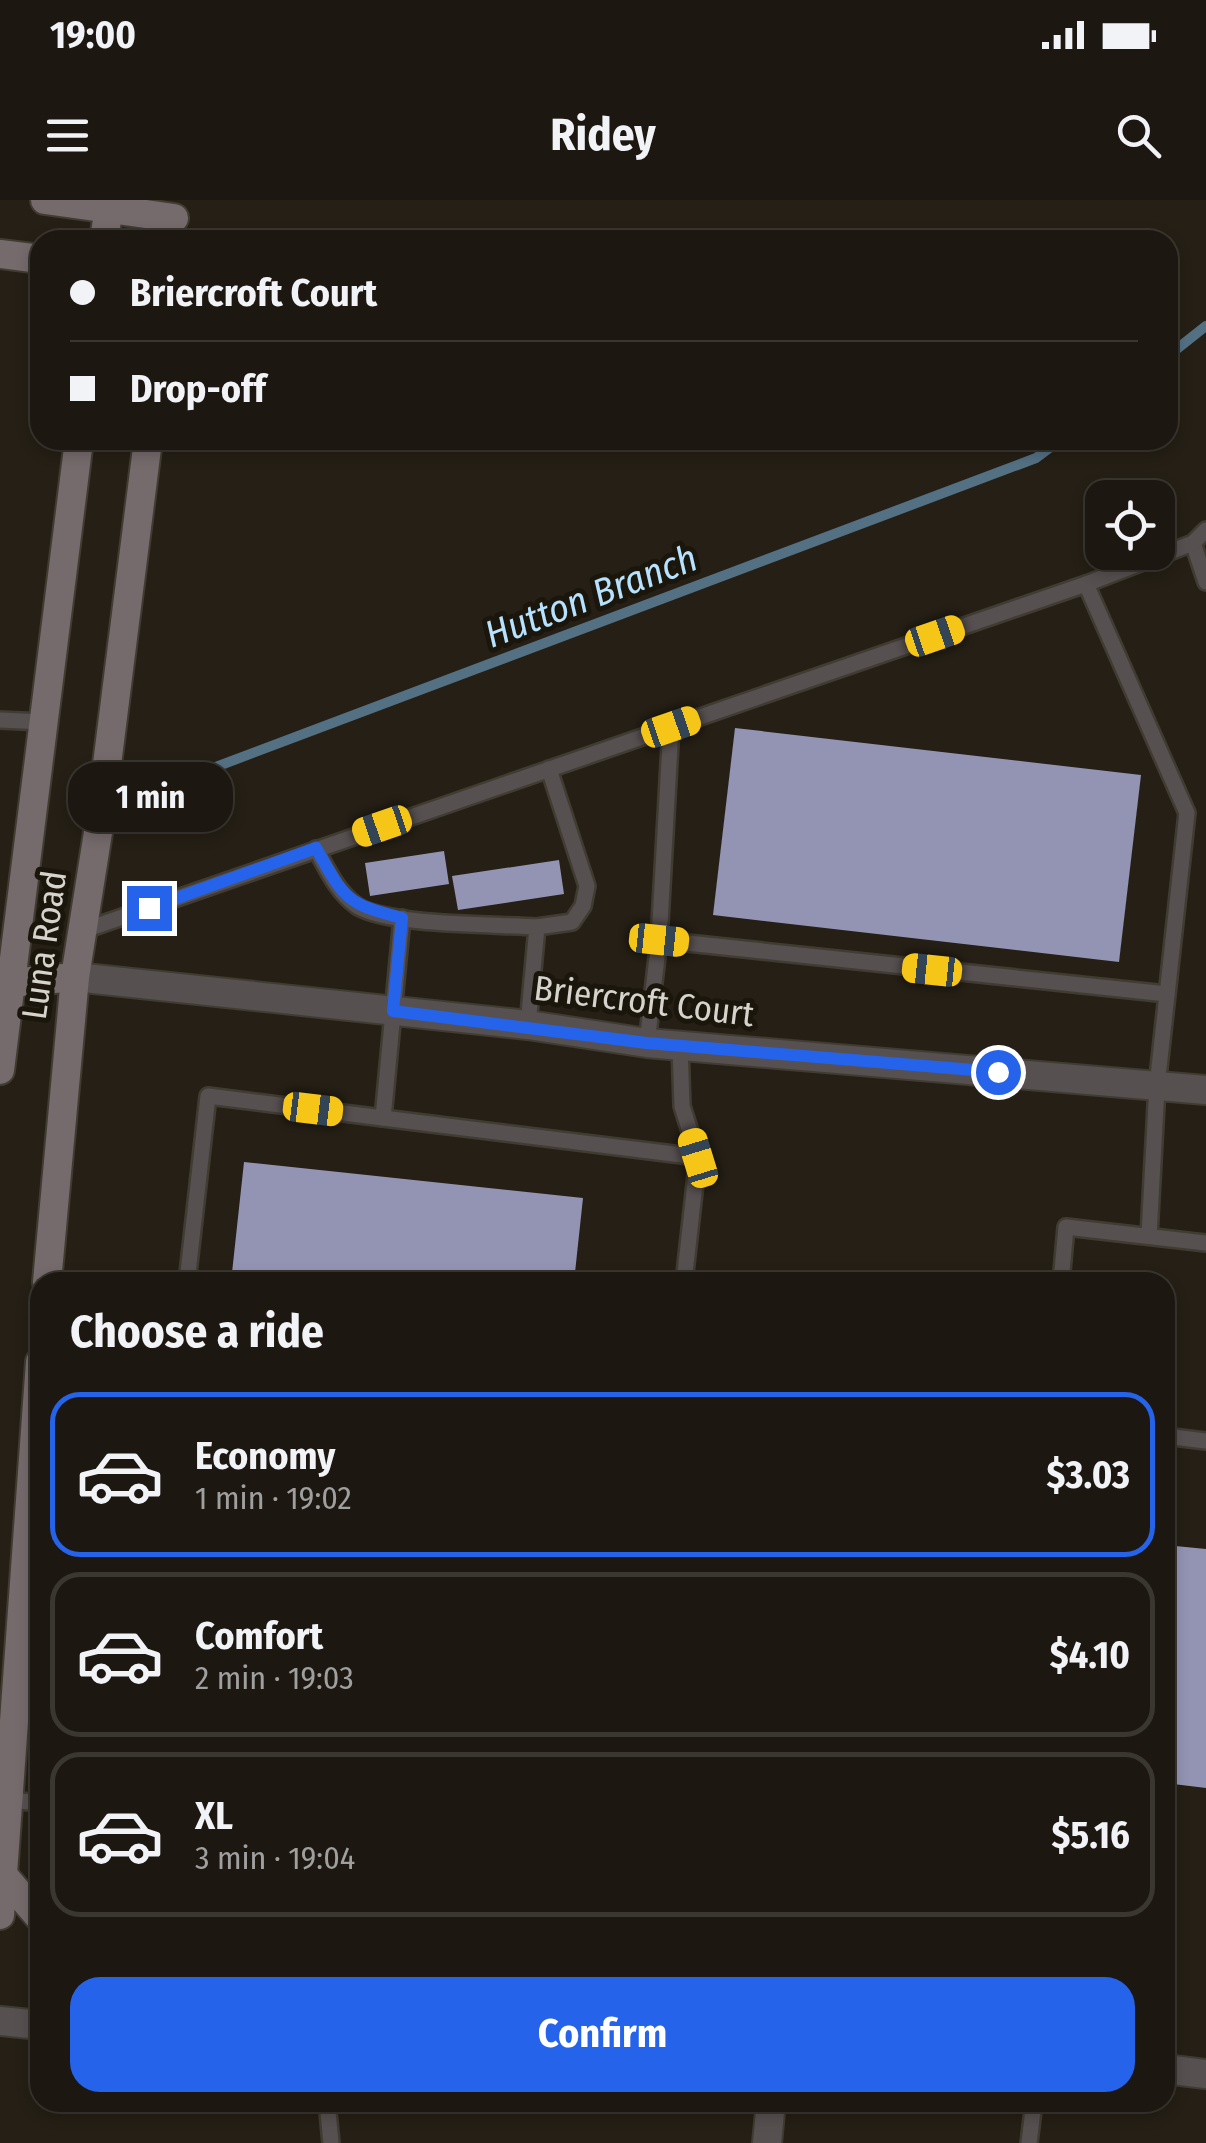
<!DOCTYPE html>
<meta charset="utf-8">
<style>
body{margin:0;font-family:"Fira Sans Condensed",sans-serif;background:#29241e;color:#f1f3f6;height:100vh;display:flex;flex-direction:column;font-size:38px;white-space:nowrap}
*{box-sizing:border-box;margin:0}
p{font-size:32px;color:#a09f9f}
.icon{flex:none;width:55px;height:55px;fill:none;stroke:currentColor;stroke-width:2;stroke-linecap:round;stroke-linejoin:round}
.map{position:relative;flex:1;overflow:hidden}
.drawer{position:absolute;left:30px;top:1072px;width:1145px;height:840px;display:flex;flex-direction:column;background:#1c1710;border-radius:30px;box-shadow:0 5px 15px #0003,0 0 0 2px #3a3630}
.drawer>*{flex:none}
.banner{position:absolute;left:30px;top:30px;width:1148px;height:220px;border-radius:30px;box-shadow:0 5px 15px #0003,0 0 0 2px #3a3630;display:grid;align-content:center;height:220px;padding:0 40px;background:#1c1710}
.fabs{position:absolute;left:1085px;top:280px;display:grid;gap:20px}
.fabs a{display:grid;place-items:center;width:90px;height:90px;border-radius:20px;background:#1c1710;box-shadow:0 5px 15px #0003,0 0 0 2px #3a3630;font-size:50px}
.end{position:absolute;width:45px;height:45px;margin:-22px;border:12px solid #2563eb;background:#fff;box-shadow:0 0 0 5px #fff}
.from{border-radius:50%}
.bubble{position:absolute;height:70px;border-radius:30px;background:#1c1710;box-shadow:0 5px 15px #0003,0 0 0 2px #3a3630;font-size:32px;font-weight:700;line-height:70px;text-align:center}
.car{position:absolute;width:30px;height:60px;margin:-30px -15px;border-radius:12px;box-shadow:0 0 8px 2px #0007;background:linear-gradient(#f5c518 24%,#345 0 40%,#f5c518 0 76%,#345 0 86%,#f5c518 0)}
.banner b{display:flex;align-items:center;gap:35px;height:95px;font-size:38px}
.banner b+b{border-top:2px solid #3a3630}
.banner i{width:25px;height:25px;background:#f1f3f6}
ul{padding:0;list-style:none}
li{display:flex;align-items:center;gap:30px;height:165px;margin:0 20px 15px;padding:0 20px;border:5px solid #3a3630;border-radius:30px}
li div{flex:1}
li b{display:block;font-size:38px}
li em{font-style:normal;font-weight:700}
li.active{border-color:#2563eb}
li>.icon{width:90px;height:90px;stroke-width:1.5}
h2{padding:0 40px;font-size:45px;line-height:120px}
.button{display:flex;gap:20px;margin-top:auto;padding:20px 40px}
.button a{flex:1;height:115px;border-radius:30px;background:#2563eb;color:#fff;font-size:40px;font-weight:700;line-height:115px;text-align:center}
.status{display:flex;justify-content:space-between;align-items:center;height:70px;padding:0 50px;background:#1c1710;direction:ltr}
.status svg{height:28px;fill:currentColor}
header{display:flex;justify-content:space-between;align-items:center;height:130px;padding:0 40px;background:#1c1710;font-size:45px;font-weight:700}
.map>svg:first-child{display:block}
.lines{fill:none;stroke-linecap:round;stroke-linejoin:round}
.stream{stroke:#547184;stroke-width:10}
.building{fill:#9394b3}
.service-casing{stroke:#413c32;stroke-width:20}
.minor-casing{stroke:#413c32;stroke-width:32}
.secondary-casing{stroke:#413c32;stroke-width:32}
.service{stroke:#575051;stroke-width:15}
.minor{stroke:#575051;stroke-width:28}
.secondary{stroke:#766b6c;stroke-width:28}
.route{stroke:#2563eb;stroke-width:12}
.labels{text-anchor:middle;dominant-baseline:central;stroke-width:10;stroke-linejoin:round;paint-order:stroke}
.street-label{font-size:35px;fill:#d6d3cc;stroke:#1b160c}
.water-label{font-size:38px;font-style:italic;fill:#b7e2ff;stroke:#1b160c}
</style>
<div class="status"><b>19:00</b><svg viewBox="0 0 49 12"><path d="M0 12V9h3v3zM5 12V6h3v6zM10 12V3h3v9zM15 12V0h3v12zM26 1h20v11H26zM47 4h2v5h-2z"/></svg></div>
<header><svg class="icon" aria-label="menu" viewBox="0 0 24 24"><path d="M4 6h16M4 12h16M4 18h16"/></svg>Ridey<svg class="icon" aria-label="search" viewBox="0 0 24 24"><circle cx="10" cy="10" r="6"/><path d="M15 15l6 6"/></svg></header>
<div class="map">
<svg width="1206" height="1943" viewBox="0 0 1206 1943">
<rect width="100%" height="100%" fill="#251f15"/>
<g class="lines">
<g class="stream">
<polyline points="1168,156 1206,126"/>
<polyline points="139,600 189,577 1036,258 1060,240"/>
</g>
</g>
<g class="building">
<polygon points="735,528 1141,575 1119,762 713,715"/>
<polygon points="444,651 449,684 370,696 365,663"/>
<polygon points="559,660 564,694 458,710 452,676"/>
<polygon points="244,962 583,998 574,1082 231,1082"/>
<polygon points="1165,1345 1206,1349 1206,1588 1165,1583"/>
</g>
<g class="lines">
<defs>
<g id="service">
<polyline points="1193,343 1206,382"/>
<polyline points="1086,384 1193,343 1206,330"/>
<polyline points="0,520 44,522"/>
<path d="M316,649C327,669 337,692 357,706C388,726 497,724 537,727L528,825"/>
<polyline points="537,727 572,722 583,706 587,686 549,569"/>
<polyline points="82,731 671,527"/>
<polyline points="659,740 1167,794"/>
<polyline points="647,843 659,740 671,527 1086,384 1187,613 1157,886 1149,1036"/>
<polyline points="680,846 682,906 698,957 684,1082"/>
<polyline points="383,918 698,957"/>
<polyline points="187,1082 208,896 383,918 402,718"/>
<polyline points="1061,1082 1066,1027 1206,1043"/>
<polyline points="1165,1236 1206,1241"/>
<polyline points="10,1600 40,1603"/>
<polyline points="327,1902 331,1943"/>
<polyline points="1029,1943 1034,1902"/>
</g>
<g id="minor">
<polyline points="75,777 528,825 647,843 1206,890"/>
<polyline points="0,1821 40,1825"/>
<polyline points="1165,1869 1206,1874"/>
<polyline points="767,1943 771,1902"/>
</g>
<g id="secondary">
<polyline points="45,0 174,18"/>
<polyline points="104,40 110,0"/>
<polyline points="0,54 40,59"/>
<polyline points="10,783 75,777"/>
<polyline points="0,870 79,240"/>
<polyline points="47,1082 75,777 100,620 148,240"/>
<polyline points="3,1675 40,1718"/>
<polyline points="0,1715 40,1162"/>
</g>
</defs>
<use href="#service" class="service-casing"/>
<use href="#minor" class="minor-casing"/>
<use href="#secondary" class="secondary-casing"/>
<use href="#service" class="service"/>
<use href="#minor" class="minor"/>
<use href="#secondary" class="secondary"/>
</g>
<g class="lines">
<path class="route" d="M149,708L316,648C344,698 346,704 402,718L393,811L647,843L998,872"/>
</g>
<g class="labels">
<g class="street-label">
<text transform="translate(44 745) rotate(-82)">Luna Road</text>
<text transform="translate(644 801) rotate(7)">Briercroft Court</text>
</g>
<g class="water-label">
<text transform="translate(591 396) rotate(-21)">Hutton Branch</text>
</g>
</g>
</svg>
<div class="fabs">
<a><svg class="icon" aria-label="locate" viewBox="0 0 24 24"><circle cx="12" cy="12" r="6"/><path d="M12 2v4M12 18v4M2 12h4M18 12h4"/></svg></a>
</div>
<i class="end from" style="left:998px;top:872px"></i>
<i class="end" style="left:149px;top:708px"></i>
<div class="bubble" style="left:68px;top:562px;width:165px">1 min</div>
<i class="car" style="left:935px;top:436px;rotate:71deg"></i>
<i class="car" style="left:671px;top:527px;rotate:71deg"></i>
<i class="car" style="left:382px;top:626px;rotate:251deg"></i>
<i class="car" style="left:659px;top:740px;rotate:96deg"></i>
<i class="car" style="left:932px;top:770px;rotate:276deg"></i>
<i class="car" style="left:313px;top:909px;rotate:97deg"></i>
<i class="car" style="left:698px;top:958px;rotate:343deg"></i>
<div class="banner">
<b><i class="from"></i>Briercroft Court</b>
<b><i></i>Drop-off</b>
</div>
<section class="drawer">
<h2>Choose a ride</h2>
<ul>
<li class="active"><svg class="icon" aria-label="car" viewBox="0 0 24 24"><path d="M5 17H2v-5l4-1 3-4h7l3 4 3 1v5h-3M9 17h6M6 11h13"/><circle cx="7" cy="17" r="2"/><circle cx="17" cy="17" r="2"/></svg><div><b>Economy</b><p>1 min · 19:02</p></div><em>$3.03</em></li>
<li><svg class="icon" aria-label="car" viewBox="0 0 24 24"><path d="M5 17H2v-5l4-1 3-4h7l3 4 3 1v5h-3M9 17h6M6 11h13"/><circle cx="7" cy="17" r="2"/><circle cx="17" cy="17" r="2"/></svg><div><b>Comfort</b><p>2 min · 19:03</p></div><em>$4.10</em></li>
<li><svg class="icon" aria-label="car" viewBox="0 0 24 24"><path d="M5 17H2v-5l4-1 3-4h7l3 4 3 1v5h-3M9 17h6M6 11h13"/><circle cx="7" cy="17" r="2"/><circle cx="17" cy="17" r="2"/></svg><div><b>XL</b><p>3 min · 19:04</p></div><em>$5.16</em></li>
</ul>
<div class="button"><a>Confirm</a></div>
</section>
</div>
